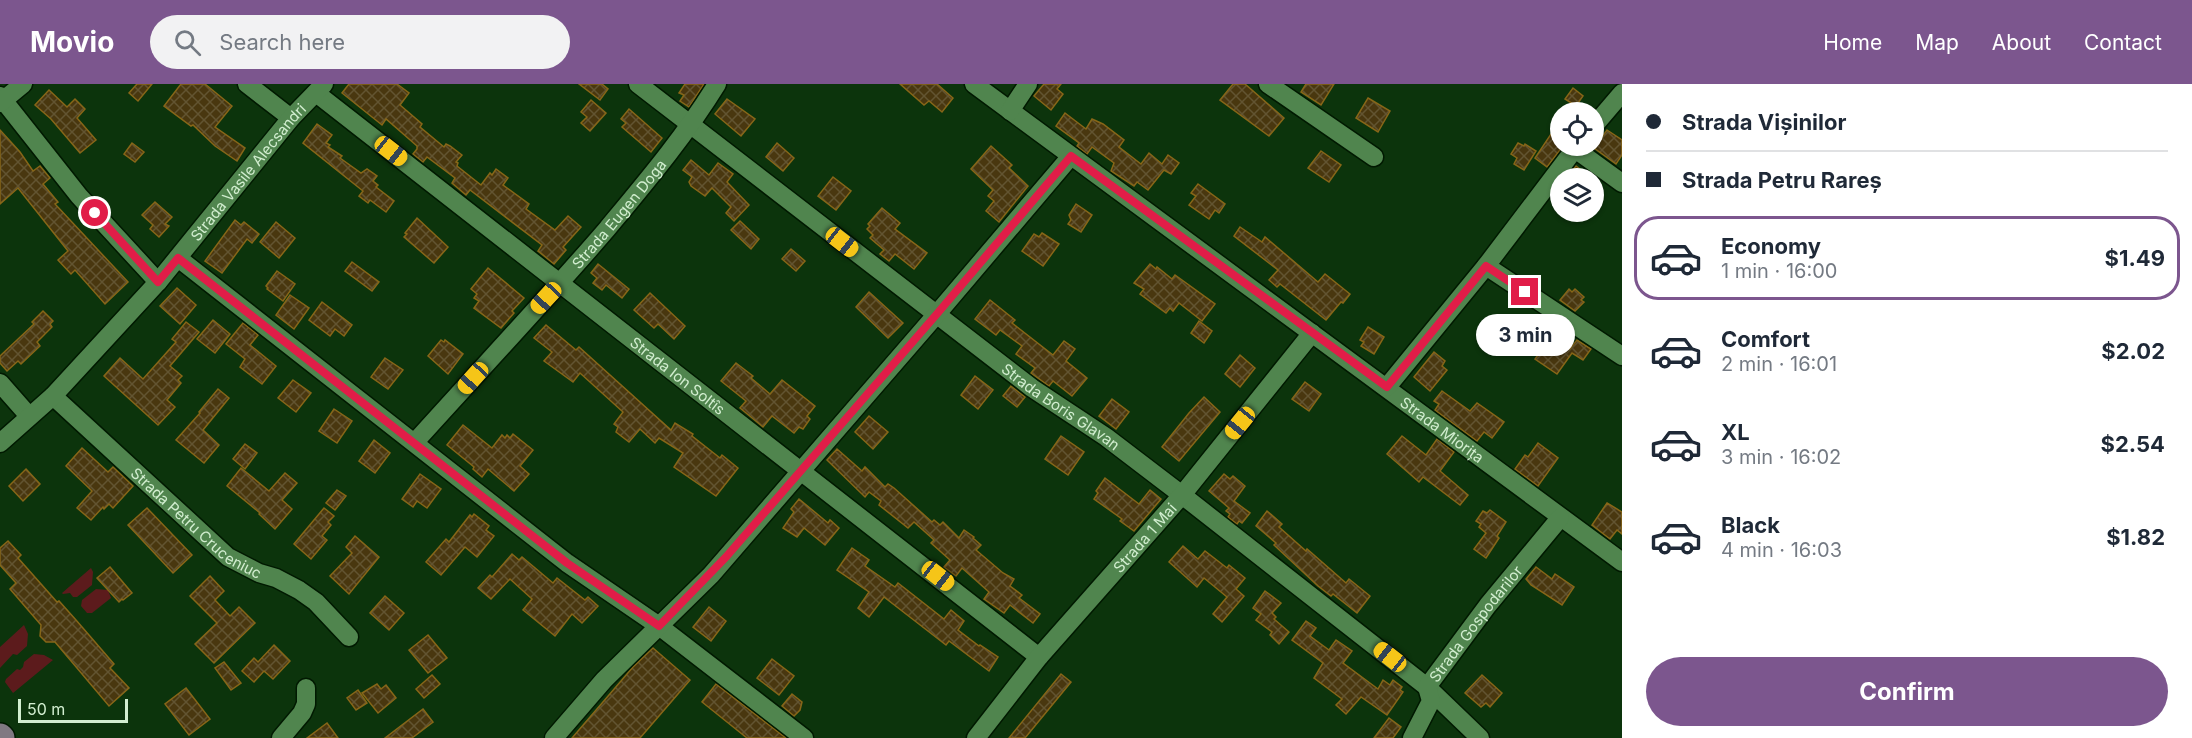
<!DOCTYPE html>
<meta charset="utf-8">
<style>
body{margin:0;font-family:Inter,sans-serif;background:#f2f2f3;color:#1f2937;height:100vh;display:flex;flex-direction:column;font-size:22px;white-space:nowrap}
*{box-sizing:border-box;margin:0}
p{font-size:20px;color:#747a83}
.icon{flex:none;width:33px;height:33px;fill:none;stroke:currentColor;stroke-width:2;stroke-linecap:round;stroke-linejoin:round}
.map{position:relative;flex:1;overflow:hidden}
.side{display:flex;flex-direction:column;background:#fff;width:570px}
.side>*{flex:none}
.hud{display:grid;align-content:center;height:132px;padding:0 24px;background:#fff}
.fabs{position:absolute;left:1550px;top:18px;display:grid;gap:12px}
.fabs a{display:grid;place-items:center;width:54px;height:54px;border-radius:50%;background:#fff;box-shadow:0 2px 4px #0004;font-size:30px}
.scale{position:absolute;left:18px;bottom:15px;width:110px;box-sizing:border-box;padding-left:6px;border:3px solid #d2eed0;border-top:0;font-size:16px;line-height:21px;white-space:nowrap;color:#d2eed0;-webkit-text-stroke:4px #0c340c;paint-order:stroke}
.end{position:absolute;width:27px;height:27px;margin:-14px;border:8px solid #e11d48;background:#fff;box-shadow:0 0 0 3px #fff}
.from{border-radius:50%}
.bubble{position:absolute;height:42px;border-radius:21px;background:#fff;box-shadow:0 2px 4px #0004;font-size:20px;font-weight:700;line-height:42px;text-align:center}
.car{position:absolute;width:18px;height:36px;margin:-18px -9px;border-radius:8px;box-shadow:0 0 4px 2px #0007;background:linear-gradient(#f5c518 24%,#345 0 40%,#f5c518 0 76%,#345 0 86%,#f5c518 0)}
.hud b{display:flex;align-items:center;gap:21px;height:57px;font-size:22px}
.hud b+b{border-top:2px solid #e0e1e3}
.hud i{width:15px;height:15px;background:#1f2937}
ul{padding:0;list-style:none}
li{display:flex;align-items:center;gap:18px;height:84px;margin:0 12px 9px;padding:0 12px;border:3px solid transparent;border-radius:24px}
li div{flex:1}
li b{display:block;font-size:22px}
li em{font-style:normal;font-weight:700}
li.current{border-color:#7c568e}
li>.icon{width:54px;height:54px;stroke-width:1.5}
.primary-button{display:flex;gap:12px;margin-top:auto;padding:12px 24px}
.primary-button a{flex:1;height:69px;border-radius:36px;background:#7c568e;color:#fff;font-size:24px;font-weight:700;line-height:69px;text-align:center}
header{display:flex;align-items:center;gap:36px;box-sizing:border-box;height:84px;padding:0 30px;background:#7c568e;color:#fff}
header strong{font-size:28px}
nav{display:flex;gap:33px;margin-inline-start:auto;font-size:21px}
.search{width:420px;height:54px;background:#f2f2f3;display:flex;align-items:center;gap:15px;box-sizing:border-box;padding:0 21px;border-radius:33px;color:#747a83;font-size:22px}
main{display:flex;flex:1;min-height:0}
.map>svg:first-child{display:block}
.green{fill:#5c1b1c}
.building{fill:url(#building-cross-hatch);stroke:#876618;stroke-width:1.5}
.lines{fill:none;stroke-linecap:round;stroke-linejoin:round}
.minor-casing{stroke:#011901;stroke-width:21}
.primary-casing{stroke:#011901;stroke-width:30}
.minor{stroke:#50854e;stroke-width:18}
.primary{stroke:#807982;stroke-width:27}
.route{stroke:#e11d48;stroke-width:8}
.labels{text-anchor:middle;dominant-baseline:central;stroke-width:4.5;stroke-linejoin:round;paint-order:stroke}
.street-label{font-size:15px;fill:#d2eed0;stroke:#0c340c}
</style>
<header>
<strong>Movio</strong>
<div class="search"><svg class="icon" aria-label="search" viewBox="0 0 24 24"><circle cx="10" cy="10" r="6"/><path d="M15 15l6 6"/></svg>Search here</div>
<nav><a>Home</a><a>Map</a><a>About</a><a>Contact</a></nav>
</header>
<main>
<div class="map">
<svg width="1622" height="654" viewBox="0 0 1622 654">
<defs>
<pattern id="building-cross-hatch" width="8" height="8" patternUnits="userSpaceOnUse" patternTransform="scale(1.5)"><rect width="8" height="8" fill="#49370f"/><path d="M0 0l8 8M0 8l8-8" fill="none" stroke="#625431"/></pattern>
</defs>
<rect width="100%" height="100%" fill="#0c340c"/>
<g class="green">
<polygon points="91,484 93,488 92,501 77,513 73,513 70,509 63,510 62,509"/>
<polygon points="96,505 108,506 111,514 92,529 87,529 81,522 82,516"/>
<polygon points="24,541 28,550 27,562 17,571 13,570 0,584 0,563"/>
<polygon points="34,570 44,571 53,576 13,609 5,598 6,595 17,585 20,586 23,583 24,578"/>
</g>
<g class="building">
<polygon points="137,0 152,0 138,17 129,9"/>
<polygon points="181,0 205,0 232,22 215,43 245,64 237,77 215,62 193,41 191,42 164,22"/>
<polygon points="349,0 397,0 409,9 400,21 422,40 420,43 444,63 446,60 450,62 462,71 456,78 458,79 457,82 481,101 490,89 492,91 496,85 508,94 503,101 529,120 526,125 555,146 568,132 581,143 563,163 566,166 554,180 538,167 542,161 470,106 466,111 452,99 455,94 427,73 423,78 413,70 417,65 417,62 386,35 382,41 342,9"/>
<polygon points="579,0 602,0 608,5 600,16"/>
<polygon points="685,0 704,0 689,23 680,17 684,11 679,9"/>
<polygon points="900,0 937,0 953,14 942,28 929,17 924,21"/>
<polygon points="1044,0 1061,0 1057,5 1063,10 1051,26 1034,12"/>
<polygon points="1233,0 1245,0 1284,34 1269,52 1220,16"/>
<polygon points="1306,0 1334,0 1321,21 1301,8"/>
<polygon points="1573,4 1583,12 1576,22 1565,15"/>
<polygon points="49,6 67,23 75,15 85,25 77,34 96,56 80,69 51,35 35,21"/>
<polygon points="1368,14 1390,27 1378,48 1356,34"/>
<polygon points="727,15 755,35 741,52 715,30"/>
<polygon points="591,16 606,29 590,47 581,39 587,33 581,28"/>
<polygon points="629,25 662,54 651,68 622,43 626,39 621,35"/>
<polygon points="1065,29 1086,45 1092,35 1103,40 1124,56 1119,63 1141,80 1149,69 1162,80 1168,71 1179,79 1171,90 1164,86 1148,106 1137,98 1134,102 1111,87 1114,79 1092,63 1087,70 1077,62 1079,59 1056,42"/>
<polygon points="317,40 332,51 326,59 330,61 328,63 342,72 340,74 361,89 367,85 377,92 373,97 378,101 376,103 394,117 386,128 370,116 368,119 359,112 363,107 303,59"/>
<polygon points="0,46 20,68 33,87 40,82 50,94 43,100 58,118 55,120 128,198 105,220 75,186 71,190 58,176 68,167 18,104 0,120"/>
<polygon points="1607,46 1622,56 1622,71 1616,80 1594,64"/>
<polygon points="1551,50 1560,57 1560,62 1563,62 1547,83 1535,74"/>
<polygon points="132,59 144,68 135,78 124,70"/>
<polygon points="777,59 794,74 783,87 766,73"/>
<polygon points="1518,59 1524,62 1525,60 1536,67 1524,86 1514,80 1517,74 1511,70"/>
<polygon points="991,62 1012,81 1009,84 1028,102 999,138 986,127 994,117 988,112 993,106 971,85"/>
<polygon points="1321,67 1341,81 1329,98 1308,84"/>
<polygon points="691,76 709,91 718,79 733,90 727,98 749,121 734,137 726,129 731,123 712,104 705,112 691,102 689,98 692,93 683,86"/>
<polygon points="1576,82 1592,94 1566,94"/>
<polygon points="833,93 851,107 836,126 818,112"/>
<polygon points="1198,100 1225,120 1219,129 1215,126 1209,135 1189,121 1196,112 1191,109"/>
<polygon points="155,118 172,133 165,140 169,142 159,153 150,145 153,141 142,131"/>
<polygon points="1076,120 1092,131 1081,148 1068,140 1071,136 1069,131"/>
<polygon points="882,124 900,139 895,145 927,169 914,185 895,170 889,177 880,170 884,166 870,154 873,151 867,145 870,142 868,140"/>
<polygon points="417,134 448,163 434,179 404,153 407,150 405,149"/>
<polygon points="235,136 241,141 244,138 259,150 252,159 247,155 222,189 205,177"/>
<polygon points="740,137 759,155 751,165 731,146"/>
<polygon points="276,138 295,154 279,174 260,158"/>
<polygon points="1240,143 1262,158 1265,153 1318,198 1325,190 1350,210 1343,219 1341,218 1326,236 1280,200 1277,203 1269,196 1278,186 1234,152"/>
<polygon points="1042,149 1059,160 1043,182 1022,167 1034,150 1039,153"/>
<polygon points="791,165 805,177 796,187 782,175"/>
<polygon points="352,178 379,198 372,207 345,187"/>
<polygon points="598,180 629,205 622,214 606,201 602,206 593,199 597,194 591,189"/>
<polygon points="1150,180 1156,185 1157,183 1172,195 1175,191 1215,220 1202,237 1179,219 1173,227 1170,224 1166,229 1140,210 1144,205 1134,199"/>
<polygon points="488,184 524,214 512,227 514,229 501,244 474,224 479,217 474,214 477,210 471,205"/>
<polygon points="277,187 295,200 283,217 267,205 268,204 266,202"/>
<polygon points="177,204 196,221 180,240 160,222"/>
<polygon points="1569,205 1572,208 1575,205 1584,213 1581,216 1584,218 1575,227 1560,216"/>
<polygon points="869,208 903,239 888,254 856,223"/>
<polygon points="650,209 685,242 674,255 658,240 654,244 634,226"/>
<polygon points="290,211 309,224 294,245 276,231"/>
<polygon points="990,216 1015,236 1012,239 1053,271 1064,257 1075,265 1066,277 1087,294 1072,312 1053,297 1049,302 1031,289 1035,284 1016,270 1022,262 1000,246 996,251 975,235"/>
<polygon points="322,218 352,241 344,252 335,245 330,252 309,236"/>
<polygon points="43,227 53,237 50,240 52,243 37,258 40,262 21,280 18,277 7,287 0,279 0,272 34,240 32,238"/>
<polygon points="213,236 230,250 215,269 197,255"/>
<polygon points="1199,237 1212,247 1204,259 1191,249"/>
<polygon points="186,238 199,248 170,282 182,292 178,296 181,299 167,316 175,323 158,341 104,292 120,274 143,295 176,258 172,255"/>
<polygon points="243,239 258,251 250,261 276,282 262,300 240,283 245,275 226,260"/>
<polygon points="546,241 576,266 579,263 671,346 675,339 693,350 692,352 720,374 722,371 738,384 716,412 674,383 683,369 659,354 655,359 640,345 629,358 616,348 618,343 614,340 623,328 580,289 573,298 544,277 552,268 534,254"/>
<polygon points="1368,243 1384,253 1374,270 1361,262 1364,258 1360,256"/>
<polygon points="1552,252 1570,265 1577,256 1591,265 1583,276 1572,269 1557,290 1535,275"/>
<polygon points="441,256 444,258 445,256 463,270 448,290 428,272"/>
<polygon points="1434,268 1445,277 1442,282 1447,286 1430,307 1414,293"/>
<polygon points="1240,271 1255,284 1240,303 1225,290"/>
<polygon points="385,274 403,286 388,305 371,293"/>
<polygon points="736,279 753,292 751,294 770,310 782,296 815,322 807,332 810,335 803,345 799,343 794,349 772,332 763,343 740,324 746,317 721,297"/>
<polygon points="975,292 993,306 978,325 961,311"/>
<polygon points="293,296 311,309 296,328 278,314"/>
<polygon points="1305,298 1321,310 1309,327 1292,315"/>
<polygon points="1011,302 1025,313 1017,323 1003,312"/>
<polygon points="218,305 229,314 203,346 219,361 204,379 176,356 200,329 199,328"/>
<polygon points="1442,307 1470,327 1477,319 1504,338 1492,354 1484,348 1477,357 1435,326 1439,320 1434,317"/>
<polygon points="1204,313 1220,328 1179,377 1162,363 1189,329"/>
<polygon points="1112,315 1129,328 1116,345 1099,332"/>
<polygon points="334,325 352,337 337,359 319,347"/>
<polygon points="869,332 888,348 873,365 855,348"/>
<polygon points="463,341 492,364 502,351 505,354 507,351 510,354 513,350 533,366 520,382 529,390 514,407 488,385 482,393 473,385 474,383 447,361"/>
<polygon points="1061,352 1084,368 1068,391 1045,375"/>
<polygon points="1402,352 1426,371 1437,355 1454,368 1440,387 1468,411 1460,421 1423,393 1419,398 1387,370"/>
<polygon points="374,356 390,369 375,389 359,377"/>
<polygon points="1538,359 1558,374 1538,402 1515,385 1525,371 1528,373"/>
<polygon points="245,360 257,369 245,385 233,375"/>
<polygon points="82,364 108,388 113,383 133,402 113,424 109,420 104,425 103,423 91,436 77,424 92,407 66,382"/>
<polygon points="837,365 862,387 865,383 885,403 888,400 894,404 932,438 934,436 940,441 943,438 959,454 964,446 974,453 973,454 981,461 976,466 1003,489 1014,495 1010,502 1022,511 1019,514 1040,530 1033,539 1010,521 1004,529 984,515 989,508 962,484 956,492 944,483 950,476 931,459 934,456 914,438 908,444 879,421 881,417 869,408 865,413 827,376"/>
<polygon points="241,384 269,407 285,389 297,399 282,416 292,425 275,445 259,430 260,429 227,402"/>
<polygon points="26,385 40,400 23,417 9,402"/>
<polygon points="420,390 441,405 427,424 417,417 413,423 402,415"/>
<polygon points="1224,390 1230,395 1233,392 1245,402 1234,417 1250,429 1242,439 1239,437 1237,440 1228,433 1230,430 1226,427 1229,424 1209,407"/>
<polygon points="1105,394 1139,420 1150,406 1161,415 1134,447 1120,437 1122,435 1094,415 1098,409 1096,407"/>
<polygon points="337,406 346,412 335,426 326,419"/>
<polygon points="799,415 828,439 830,436 839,444 825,461 804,444 797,453 783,444 794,428 791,425"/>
<polygon points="1607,419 1622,428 1622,450 1617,446 1610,455 1592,441"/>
<polygon points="147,424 192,471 173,489 128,441"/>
<polygon points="324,424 334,432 328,438 331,441 322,452 327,456 311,475 294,460"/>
<polygon points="1490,426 1506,438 1497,452 1499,454 1486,474 1474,465 1486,449 1479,443 1481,440 1476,437 1483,427 1487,429"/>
<polygon points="1267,427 1282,440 1279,443 1306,467 1307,465 1346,499 1349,495 1370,512 1357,529 1333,510 1331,512 1318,502 1274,461 1276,459 1256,442"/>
<polygon points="474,430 489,442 486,446 494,452 477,473 465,463 441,491 426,478 446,455 449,458 470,431 472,433"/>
<polygon points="355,452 379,473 349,510 330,492 352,469 346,463"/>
<polygon points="8,457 21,471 18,474 57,518 59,517 76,536 114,580 110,584 129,604 109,622 55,558 46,558 40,552 41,541 10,505 16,499 0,481 0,464"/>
<polygon points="1183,462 1198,475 1205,467 1227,484 1229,481 1245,494 1236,505 1244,512 1222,538 1213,530 1227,513 1204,494 1197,503 1169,478"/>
<polygon points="852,464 869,476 865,482 895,503 898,499 944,535 951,526 964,537 958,546 979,562 980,561 998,573 989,587 949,557 946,561 884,513 869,533 858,524 869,508 837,486"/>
<polygon points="512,470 519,476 522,473 553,499 557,494 585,516 588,513 598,522 582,539 572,530 555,552 523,526 532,515 510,495 491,515 478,504 490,491 492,493"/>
<polygon points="110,483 132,509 123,516 122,515 119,518 97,494"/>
<polygon points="1536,483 1552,495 1555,490 1574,503 1562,521 1531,501 1526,495"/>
<polygon points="210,492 224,507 215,516 230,532 239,523 255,539 214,579 195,560 217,539 190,512"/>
<polygon points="1265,507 1281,519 1272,529 1276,533 1274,535 1289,548 1279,560 1270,551 1272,548 1256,536 1261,530 1253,524"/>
<polygon points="385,512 404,529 389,546 370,529"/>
<polygon points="709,523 726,537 711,557 693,543"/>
<polygon points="1306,537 1316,544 1310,552 1329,566 1336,556 1352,567 1343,579 1378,605 1383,596 1390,601 1393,596 1402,603 1400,606 1403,608 1387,631 1361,613 1346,630 1336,621 1342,615 1314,594 1323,579 1292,556"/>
<polygon points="428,551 447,574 428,589 409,566"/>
<polygon points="274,561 290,577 273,595 264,587 254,598 242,587 254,574 258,578"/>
<polygon points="653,564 690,596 640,654 572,654 633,583"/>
<polygon points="772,575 794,592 779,611 757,594"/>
<polygon points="224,578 241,599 231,606 215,584"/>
<polygon points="1061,590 1071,598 1025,654 1009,654"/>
<polygon points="432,591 440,600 424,614 416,605"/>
<polygon points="1482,591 1502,609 1490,623 1486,619 1481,623 1465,609"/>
<polygon points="377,600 381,605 386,601 396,614 378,629 362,609"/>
<polygon points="716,600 786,654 747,654 702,618"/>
<polygon points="186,604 210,635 189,651 165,620"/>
<polygon points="358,606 367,619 356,626 347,614"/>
<polygon points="792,610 802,618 800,626 794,632 782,622"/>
<polygon points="423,625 433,638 412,654 385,654"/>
<polygon points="1389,634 1401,643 1393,654 1374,654"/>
<polygon points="327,639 338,654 307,654"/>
</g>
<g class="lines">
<defs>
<g id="minor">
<polyline points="247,0 291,34"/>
<path id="s1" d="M638,0L1032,304L1106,353L1182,411L1427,603L1480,654"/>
<path id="s2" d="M974,0L1622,478"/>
<polyline points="1268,0 1374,73"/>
<path id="s3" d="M316,9L1039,573"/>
<polyline points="0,12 79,112 158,198"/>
<polyline points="0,19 23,0"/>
<polyline points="1010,27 1028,0"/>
<polyline points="1593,43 1622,9"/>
<polyline points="1575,65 1622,99"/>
<polyline points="178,174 567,479 659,542 804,654"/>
<polyline points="1486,182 1622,272"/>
<polyline points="0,299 29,332"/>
<polyline points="1387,303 1486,182 1577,62"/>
<path id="s4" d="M53,312L228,473L259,489L276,494L299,506L316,518L349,553"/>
<path id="s5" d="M415,358C479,287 545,217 607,145C646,98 685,52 717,0"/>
<path id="s6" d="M0,359L53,312L158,198L291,34L324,0"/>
<polyline points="281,654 302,629 306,620 306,604"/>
<polyline points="554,654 604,596 711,491 936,231 1071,72"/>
<path id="s7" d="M976,654L1039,573L1182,411L1312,249"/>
<path id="s8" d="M1412,654L1431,617L1427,603L1488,521L1560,434"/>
</g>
<polyline id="primary" points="0,653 1,654"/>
</defs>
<use href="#minor" class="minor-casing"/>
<use href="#primary" class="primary-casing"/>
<use href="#minor" class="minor"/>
<use href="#primary" class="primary"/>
</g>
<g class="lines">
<polyline class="route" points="95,129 158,198 178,174 567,479 659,542 726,473 936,231 1071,72 1387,303 1486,182 1525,208"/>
</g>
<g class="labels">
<g class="street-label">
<text stroke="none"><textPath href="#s6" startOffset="368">Strada Vasile Alecsandri</textPath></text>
<text stroke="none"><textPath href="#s5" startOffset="306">Strada Eugen Doga</textPath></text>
<text stroke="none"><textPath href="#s3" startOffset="459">Strada Ion Soltîs</textPath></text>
<text stroke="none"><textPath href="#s1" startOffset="532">Strada Boris Glavan</textPath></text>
<text stroke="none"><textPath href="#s2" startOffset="582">Strada Miorița</textPath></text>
<text stroke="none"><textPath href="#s4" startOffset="192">Strada Petru Cruceniuc</textPath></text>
<text stroke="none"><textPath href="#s7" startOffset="262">Strada 1 Mai</textPath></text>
<text stroke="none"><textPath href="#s8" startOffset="136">Strada Gospodarilor</textPath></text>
</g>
</g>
</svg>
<div class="fabs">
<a><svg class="icon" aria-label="locate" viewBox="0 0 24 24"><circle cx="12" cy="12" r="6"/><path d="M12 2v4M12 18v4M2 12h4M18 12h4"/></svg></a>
<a><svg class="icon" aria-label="layers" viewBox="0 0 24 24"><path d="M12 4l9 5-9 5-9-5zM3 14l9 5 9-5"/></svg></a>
</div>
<div class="scale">50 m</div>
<i class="end from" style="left:95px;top:129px"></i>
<i class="end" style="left:1525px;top:208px"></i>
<div class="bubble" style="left:1476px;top:230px;width:99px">3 min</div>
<i class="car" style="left:391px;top:67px;rotate:128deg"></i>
<i class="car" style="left:842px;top:158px;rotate:128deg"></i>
<i class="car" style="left:546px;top:214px;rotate:223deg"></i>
<i class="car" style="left:473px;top:294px;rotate:222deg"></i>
<i class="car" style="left:1240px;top:339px;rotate:219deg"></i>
<i class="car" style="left:938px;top:492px;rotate:128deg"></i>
<i class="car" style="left:1390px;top:573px;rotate:308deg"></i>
</div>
<section class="side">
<div class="hud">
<b><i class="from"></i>Strada Vișinilor</b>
<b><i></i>Strada Petru Rareș</b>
</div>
<ul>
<li class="current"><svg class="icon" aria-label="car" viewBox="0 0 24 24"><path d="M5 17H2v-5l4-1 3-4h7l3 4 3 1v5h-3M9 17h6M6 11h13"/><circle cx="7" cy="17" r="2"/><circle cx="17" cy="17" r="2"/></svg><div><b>Economy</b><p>1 min · 16:00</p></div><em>$1.49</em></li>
<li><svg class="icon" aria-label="car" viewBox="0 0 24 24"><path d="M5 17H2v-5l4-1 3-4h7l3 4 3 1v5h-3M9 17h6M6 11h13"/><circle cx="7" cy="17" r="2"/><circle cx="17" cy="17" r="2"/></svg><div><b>Comfort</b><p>2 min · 16:01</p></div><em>$2.02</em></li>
<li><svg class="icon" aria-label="car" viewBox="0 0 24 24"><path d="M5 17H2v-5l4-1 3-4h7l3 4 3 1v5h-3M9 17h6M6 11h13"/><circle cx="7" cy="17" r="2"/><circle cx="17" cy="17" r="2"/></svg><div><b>XL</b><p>3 min · 16:02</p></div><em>$2.54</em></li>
<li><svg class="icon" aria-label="car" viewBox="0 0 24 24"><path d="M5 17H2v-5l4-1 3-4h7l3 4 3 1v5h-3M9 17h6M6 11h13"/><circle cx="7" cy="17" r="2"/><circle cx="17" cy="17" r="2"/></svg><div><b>Black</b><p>4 min · 16:03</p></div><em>$1.82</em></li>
</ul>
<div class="primary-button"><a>Confirm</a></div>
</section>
</main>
